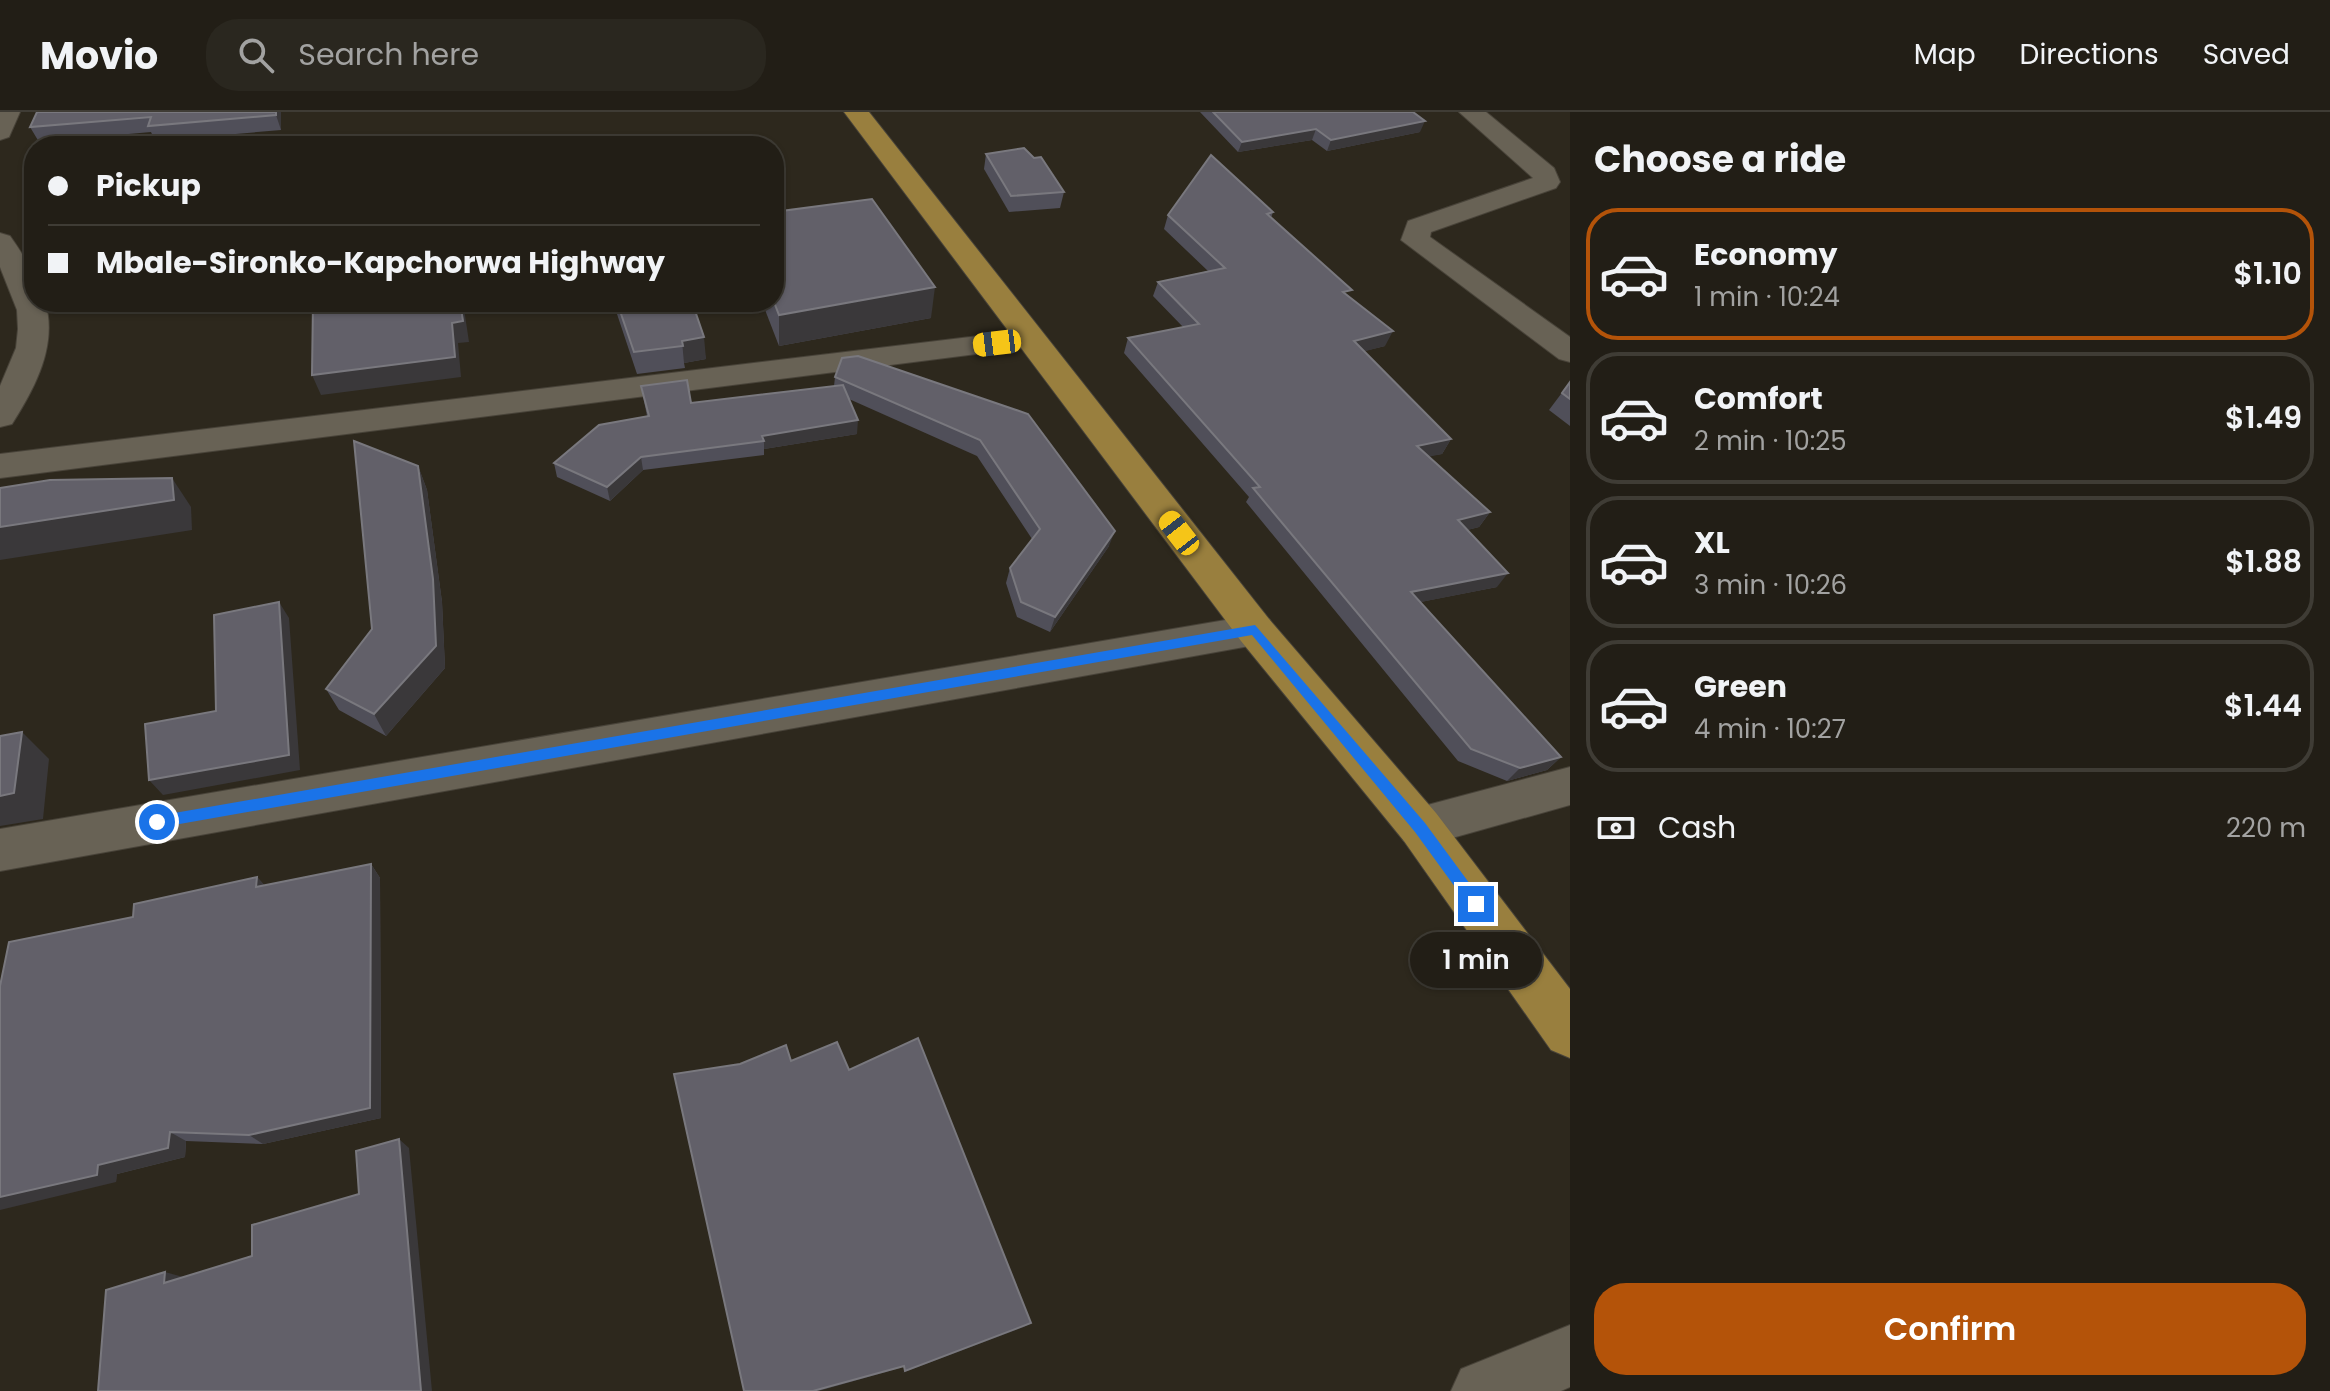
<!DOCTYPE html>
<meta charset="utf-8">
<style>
body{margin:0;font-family:Poppins,sans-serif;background:#2a271f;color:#f1f3f6;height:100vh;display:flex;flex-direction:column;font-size:30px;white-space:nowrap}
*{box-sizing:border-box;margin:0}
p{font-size:26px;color:#a2a2a1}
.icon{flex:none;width:44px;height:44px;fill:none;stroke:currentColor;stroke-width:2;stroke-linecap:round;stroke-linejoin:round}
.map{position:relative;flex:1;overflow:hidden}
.drawer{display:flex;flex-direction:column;background:#221e16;width:760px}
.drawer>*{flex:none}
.hud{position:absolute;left:24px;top:24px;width:760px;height:176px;border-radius:32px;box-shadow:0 2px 6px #0004,0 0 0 2px #3f3c35;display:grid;align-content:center;height:176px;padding:0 24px;background:#221e16}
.end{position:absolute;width:36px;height:36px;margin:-18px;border:10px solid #1a73e8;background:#fff;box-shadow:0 0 0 4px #fff}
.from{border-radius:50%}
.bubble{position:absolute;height:56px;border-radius:28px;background:#221e16;box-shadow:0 2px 6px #0004,0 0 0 2px #3f3c35;font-size:26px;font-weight:600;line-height:56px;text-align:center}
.car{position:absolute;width:24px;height:48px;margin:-24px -12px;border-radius:10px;box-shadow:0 0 6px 2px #0007;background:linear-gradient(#f5c518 24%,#345 0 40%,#f5c518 0 76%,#345 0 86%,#f5c518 0)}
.hud b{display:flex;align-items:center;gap:28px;height:76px;font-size:30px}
.hud b+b{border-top:2px solid #3f3c35}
.hud i{width:20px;height:20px;background:#f1f3f6}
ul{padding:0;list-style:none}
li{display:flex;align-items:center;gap:24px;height:132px;margin:0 16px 12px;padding:0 8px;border:4px solid #3f3c35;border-radius:32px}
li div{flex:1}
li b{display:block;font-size:30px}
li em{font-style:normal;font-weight:600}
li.on{border-color:#b45309}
li>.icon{width:72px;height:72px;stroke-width:1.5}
h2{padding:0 24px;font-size:36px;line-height:96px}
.pay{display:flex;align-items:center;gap:20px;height:88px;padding:0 24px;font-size:30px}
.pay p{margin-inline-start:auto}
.button{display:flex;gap:16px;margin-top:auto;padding:16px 24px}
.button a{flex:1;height:92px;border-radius:32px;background:#b45309;color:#fff;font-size:32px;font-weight:600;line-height:92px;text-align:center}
header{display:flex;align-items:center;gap:48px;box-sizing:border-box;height:112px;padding:0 40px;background:#221e16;border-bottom:2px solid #3f3c35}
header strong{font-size:38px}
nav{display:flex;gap:44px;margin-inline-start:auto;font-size:28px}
.search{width:560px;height:72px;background:#2a271f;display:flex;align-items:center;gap:20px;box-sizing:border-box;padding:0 28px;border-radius:32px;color:#a2a2a1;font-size:30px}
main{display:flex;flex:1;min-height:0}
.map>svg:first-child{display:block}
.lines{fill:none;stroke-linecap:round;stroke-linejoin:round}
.minor-casing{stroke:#484339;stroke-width:2}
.major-casing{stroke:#484339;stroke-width:2}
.minor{fill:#686255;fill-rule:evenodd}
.major{fill:#997f3e;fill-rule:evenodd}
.wall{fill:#504f59}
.shaded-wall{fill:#3a383a}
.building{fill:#626069;stroke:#79787e;stroke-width:2}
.route{fill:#1a73e8}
</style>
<header>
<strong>Movio</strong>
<div class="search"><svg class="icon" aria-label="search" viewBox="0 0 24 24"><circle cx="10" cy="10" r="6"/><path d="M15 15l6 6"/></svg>Search here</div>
<nav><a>Map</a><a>Directions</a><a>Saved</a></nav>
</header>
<main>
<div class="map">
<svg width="1570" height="1279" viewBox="0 0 1570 1279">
<rect width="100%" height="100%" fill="#2d281d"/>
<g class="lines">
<defs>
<g id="minor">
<polygon points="0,0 20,0 9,25 0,28"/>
<polygon points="1459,0 1486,0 1554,56 1560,70 1556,76 1431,120 1430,125 1570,225 1570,250 1559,247 1401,128 1408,109 1533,66"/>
<path d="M0,121L10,124C27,148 34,160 34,190H45C58,233 35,276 12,312L0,315V274L16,236L18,217L17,198L0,155Z"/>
<polygon points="1028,218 1039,220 1044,227 1039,234 0,366 0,342"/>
<polygon points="1255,503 1269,507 1275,518 1269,529 1255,533 0,759 0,717"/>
<polygon points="1570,655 1570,693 1420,735 1404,729 1397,715 1404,701 1420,695"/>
<polygon points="1570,1213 1570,1275 1561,1279 1451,1279 1461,1257"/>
</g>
<polygon id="major" points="844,0 869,0 1269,507 1436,701 1570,877 1570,946 1551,938 1404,729 1241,529"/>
</defs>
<use href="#minor" class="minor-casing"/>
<use href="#major" class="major-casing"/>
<use href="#minor" class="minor"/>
<use href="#major" class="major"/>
</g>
<g class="wall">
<polygon points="37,0 281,0 281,18 155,29 151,20 39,30 30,15"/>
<polygon points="1200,0 1413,0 1420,20 1327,39 1312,28 1238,40"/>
<polygon points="986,42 1034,46 1064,80 1060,96 1009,100 984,57"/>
<polygon points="1273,100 1271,106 1349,185 1385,234 1364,239 1451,327 1442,342 1428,344 1490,400 1479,415 1467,418 1497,475 1420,490 1561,645 1547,658 1507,669 1458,649 1246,390 1249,385 1124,241 1128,226 1183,215 1153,184 1158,170 1208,159 1164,117 1168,103"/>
<polygon points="613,190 692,190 706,247 684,251 685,256 637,262"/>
<polygon points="762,190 774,190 931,206 779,234"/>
<polygon points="835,265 1028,302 1109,434 1050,520 1017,505 1006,471 1010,456 1032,427 977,344 849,287 857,322 764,337 764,343 643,358 610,389 557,365 554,351 647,304 641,274 691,291 834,274"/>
<polygon points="1570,270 1570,314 1549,298"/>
<polygon points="418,354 427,378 442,490 445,556 386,624 339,598 326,577 372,517"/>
<polygon points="371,752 380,766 381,1006 263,1032 186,1029 185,1045 117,1062 116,1070 133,805 257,765 264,773"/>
</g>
<g class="shaded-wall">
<polygon points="276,0 281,0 281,18 276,3"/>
<polygon points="1425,9 1420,20 1327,39 1331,28"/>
<polygon points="1316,17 1312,28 1238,40 1242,30"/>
<polygon points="935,175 931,206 779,234 779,203"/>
<polygon points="92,190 124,190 95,194"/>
<polygon points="460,190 463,190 469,230 458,231 461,265 321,283 312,263 452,211"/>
<polygon points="1393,219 1385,234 1347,244 1354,229"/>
<polygon points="704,225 706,247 684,251 682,229"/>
<polygon points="858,308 857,322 764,337 764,329 762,324"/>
<polygon points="1451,327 1442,342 1408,349 1417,334"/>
<polygon points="641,345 643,358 610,389 607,375"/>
<polygon points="418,354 427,378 442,490 445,556 386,624 374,602"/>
<polygon points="172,366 191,395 192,418 0,448 0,415"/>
<polygon points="1490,400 1479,415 1448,423 1458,408"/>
<polygon points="1115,419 1109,434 1050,520 1055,505"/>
<polygon points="1508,461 1497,475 1401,494 1411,480"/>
<polygon points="279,490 289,506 300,658 163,683 149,668 289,643"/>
<polygon points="22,620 49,647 43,707 0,714 0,684"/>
<polygon points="1561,645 1547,658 1507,669 1520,656"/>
<polygon points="371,752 380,766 381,1006 263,1032 249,1023"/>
<polygon points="257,765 269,778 256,775"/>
<polygon points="170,1020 186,1029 185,1045 117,1062 116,1070 0,1098 0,1085"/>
<polygon points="399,1027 409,1036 432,1279 421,1279"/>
<polygon points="165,1160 183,1165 164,1171"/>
<polygon points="1031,1211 1024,1215 902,1261 905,1259"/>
<polygon points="904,1254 900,1256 819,1279 813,1279"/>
</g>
<g class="building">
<polygon points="37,0 276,0 276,3 148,14 151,5 30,15"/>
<polygon points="1213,0 1413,0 1425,9 1331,28 1316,17 1242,30"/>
<polygon points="402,24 404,34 356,34 355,33"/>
<polygon points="1024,36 1034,46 1041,45 1064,80 1011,84 986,42"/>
<polygon points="1211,43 1273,100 1267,102 1352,178 1343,180 1393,219 1354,229 1451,327 1417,334 1490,400 1458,408 1508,461 1411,480 1561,645 1520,656 1471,637 1253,376 1260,375 1128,226 1199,212 1158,170 1225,156 1168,103"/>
<polygon points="872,87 935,175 779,203 774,190 774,100"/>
<polygon points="313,190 460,190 463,209 452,211 455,245 312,263"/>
<polygon points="617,190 692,190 704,225 682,229 683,234 634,240"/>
<polygon points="858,244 1028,302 1115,419 1055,505 1021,490 1010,456 1040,417 980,328 835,265 842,246"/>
<polygon points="687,268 691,291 843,273 858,308 762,324 764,329 641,345 607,375 554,351 599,313 649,304 641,274"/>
<polygon points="1570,270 1570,287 1562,281"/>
<polygon points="354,329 418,354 433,467 436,534 374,602 326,577 372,517"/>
<polygon points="172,366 174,388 0,415 0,376 50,368"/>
<polygon points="279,490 289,643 149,668 145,612 216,599 214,503"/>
<polygon points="22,620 14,681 0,684 0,624"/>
<polygon points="371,752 370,996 249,1023 170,1020 168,1036 98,1053 97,1063 0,1085 0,874 9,830 133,805 134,792 257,765 256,775"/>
<polygon points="918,926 1031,1211 905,1259 904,1254 813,1279 744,1279 674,962 740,952 786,933 791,949 837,930 849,958"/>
<polygon points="399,1027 421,1279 98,1279 106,1178 165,1160 164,1171 252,1144 252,1113 359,1082 356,1039"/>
</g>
<polygon class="route" points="1255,513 1425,711 1481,787 1481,797 1471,797 1415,720 1252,523 157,716 150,710 157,704"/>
</svg>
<i class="end from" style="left:157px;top:710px"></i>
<i class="end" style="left:1476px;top:792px"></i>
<div class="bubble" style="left:1410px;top:820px;width:132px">1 min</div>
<i class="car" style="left:997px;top:231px;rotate:263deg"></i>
<i class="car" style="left:1179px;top:421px;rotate:322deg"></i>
<div class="hud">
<b><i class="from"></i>Pickup</b>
<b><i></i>Mbale-Sironko-Kapchorwa Highway</b>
</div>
</div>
<section class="drawer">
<h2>Choose a ride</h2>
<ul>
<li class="on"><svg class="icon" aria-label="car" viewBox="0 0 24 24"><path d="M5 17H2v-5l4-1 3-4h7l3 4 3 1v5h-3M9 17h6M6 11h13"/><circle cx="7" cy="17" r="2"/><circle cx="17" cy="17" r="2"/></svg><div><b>Economy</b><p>1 min · 10:24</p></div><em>$1.10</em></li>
<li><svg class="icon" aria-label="car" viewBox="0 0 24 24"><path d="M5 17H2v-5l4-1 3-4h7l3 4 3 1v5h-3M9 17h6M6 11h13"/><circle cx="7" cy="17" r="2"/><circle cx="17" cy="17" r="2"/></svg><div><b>Comfort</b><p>2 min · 10:25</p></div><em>$1.49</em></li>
<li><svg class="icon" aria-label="car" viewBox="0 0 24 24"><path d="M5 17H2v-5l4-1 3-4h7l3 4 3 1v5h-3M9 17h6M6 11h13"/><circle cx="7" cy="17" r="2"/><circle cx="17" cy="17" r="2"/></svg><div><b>XL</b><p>3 min · 10:26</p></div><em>$1.88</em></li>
<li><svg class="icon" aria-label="car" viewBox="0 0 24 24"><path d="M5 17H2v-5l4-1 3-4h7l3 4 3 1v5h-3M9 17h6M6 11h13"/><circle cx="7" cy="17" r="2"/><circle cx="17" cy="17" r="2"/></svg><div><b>Green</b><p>4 min · 10:27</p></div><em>$1.44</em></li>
</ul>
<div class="pay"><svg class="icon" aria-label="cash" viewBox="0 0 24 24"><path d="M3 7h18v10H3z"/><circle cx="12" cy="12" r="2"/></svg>Cash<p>220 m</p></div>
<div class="button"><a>Confirm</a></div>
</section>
</main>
